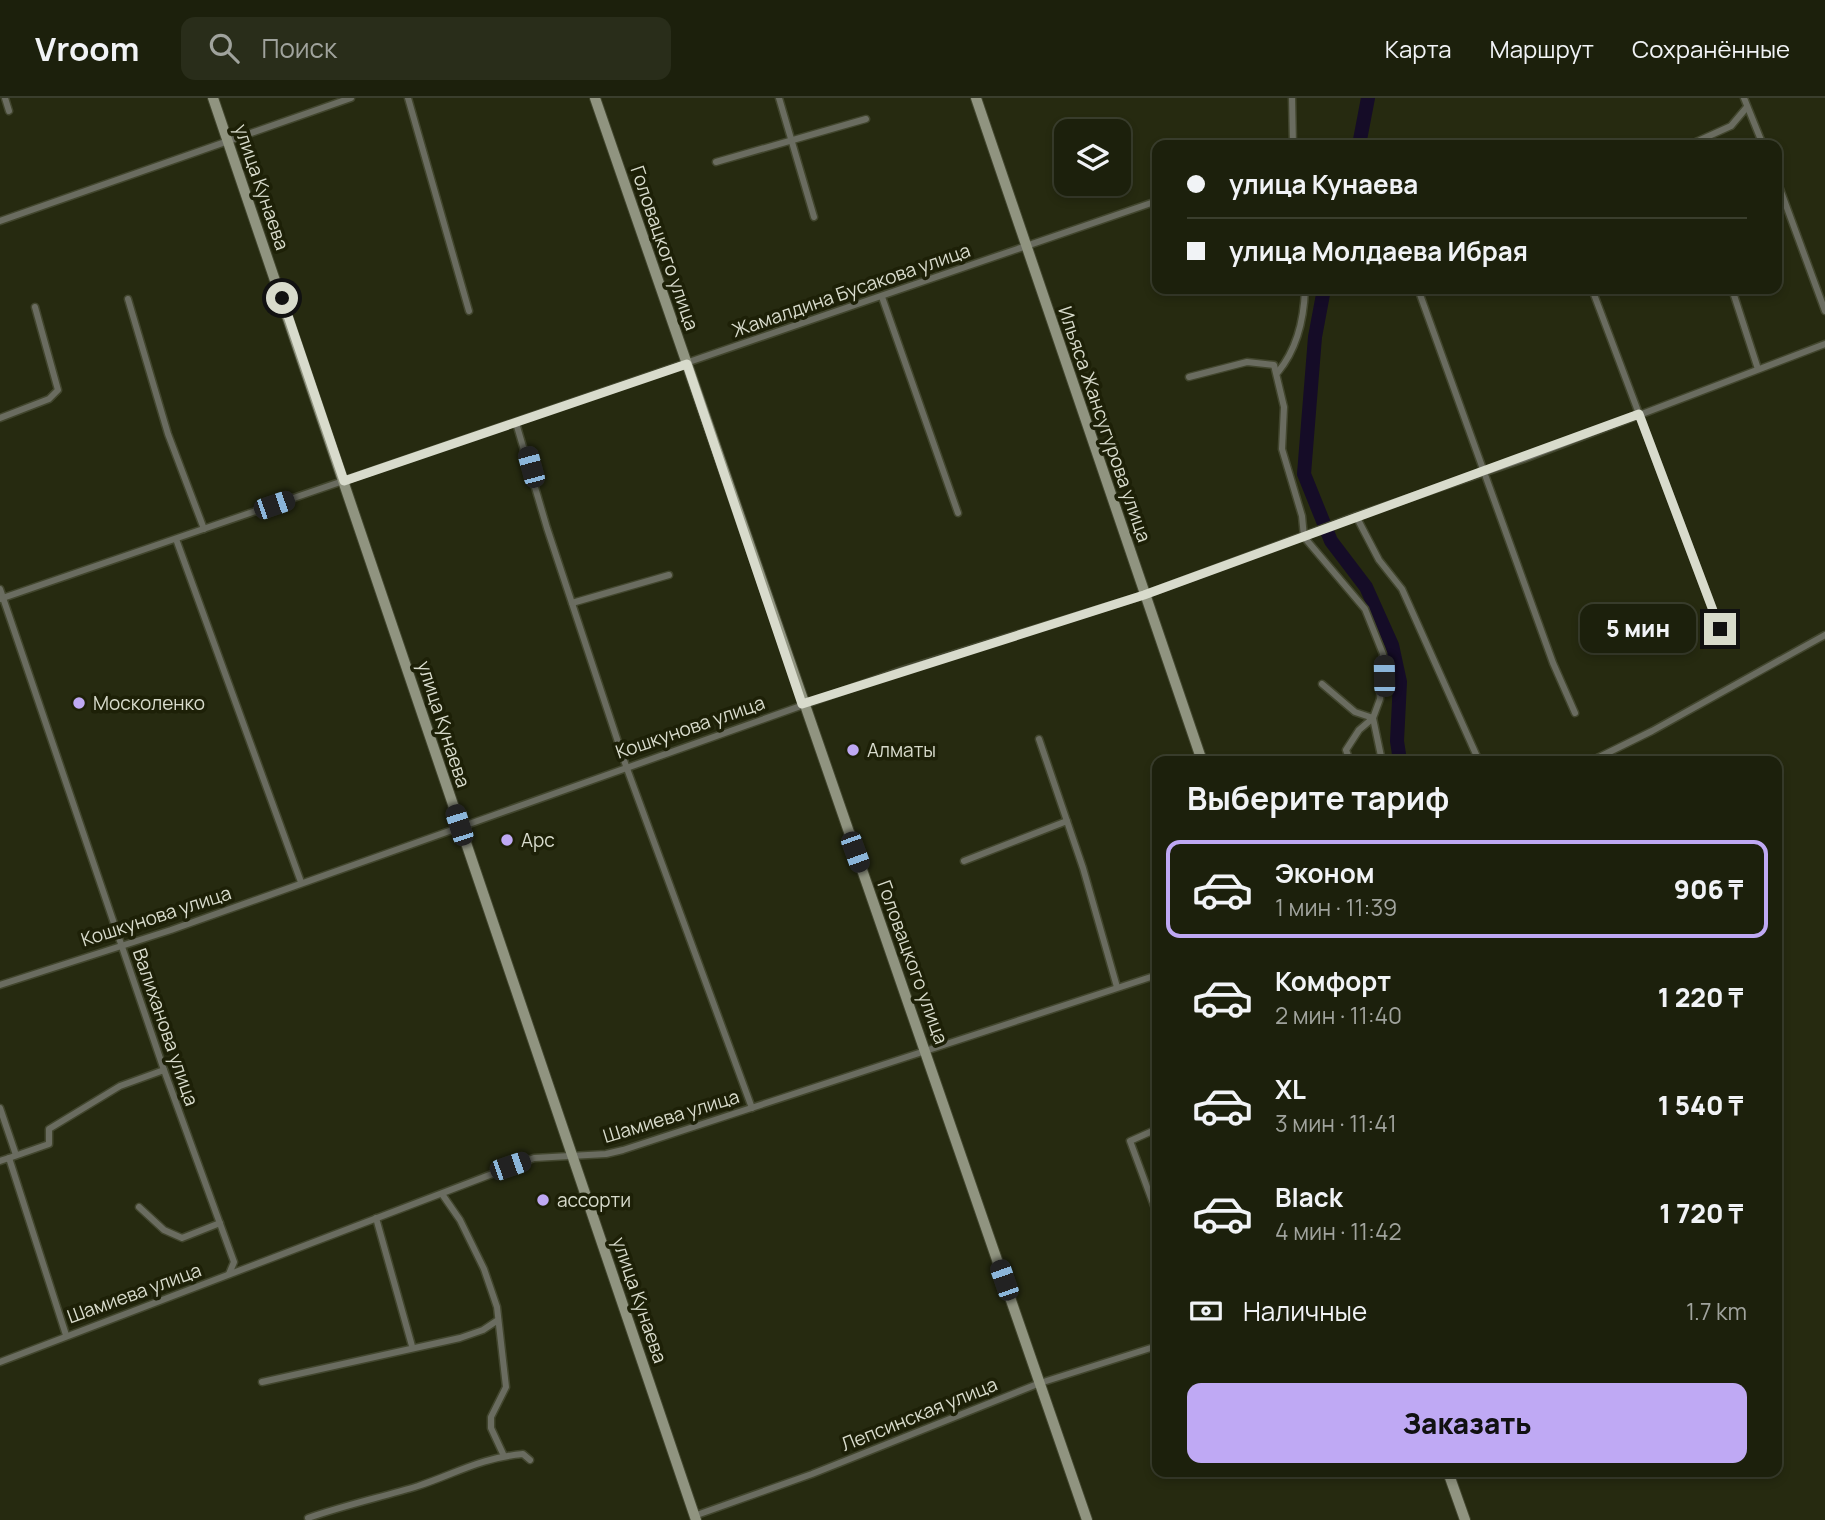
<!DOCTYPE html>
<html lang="ru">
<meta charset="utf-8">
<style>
body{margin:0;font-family:Manrope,sans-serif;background:#292d1a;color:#f1f3f6;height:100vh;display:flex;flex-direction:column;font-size:26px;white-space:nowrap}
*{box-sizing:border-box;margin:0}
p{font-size:23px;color:#a0a39d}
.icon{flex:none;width:38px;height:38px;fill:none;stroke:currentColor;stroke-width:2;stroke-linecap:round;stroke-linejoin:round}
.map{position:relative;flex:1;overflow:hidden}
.panel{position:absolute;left:1152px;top:658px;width:630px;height:721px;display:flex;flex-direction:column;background:#1c200c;border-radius:14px;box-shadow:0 4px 10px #0003,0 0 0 2px #3a3e2d}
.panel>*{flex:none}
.guide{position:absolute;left:1152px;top:42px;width:630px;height:154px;border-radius:14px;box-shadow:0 4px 10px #0003,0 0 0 2px #3a3e2d;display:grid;align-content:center;height:154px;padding:0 35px;background:#1c200c}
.tools{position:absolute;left:1054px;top:21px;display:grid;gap:14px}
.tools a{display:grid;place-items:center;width:77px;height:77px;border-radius:14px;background:#1c200c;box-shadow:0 4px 10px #0003,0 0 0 2px #3a3e2d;font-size:35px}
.end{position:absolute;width:32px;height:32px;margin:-16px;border:9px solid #d8dbcc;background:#111;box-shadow:0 0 0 4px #111}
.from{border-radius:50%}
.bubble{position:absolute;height:49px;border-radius:14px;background:#1c200c;box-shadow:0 4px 10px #0003,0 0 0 2px #3a3e2d;font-size:23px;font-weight:800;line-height:49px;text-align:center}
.car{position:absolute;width:21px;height:42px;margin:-21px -10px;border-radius:9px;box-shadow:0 0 5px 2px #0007;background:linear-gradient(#222 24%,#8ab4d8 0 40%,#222 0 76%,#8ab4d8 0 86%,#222 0)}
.guide b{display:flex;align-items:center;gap:24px;height:66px;font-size:26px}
.guide b+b{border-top:2px solid #3a3e2d}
.guide i{width:18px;height:18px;background:#f1f3f6}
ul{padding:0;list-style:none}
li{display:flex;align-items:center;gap:21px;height:98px;margin:0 14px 10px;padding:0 21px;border:4px solid transparent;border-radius:14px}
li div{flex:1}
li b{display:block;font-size:26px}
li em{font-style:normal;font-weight:800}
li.active{border-color:#bfa9f4}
li>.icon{width:63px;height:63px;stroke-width:1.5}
h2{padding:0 35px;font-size:32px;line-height:84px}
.pay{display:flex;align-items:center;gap:18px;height:77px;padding:0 35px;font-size:26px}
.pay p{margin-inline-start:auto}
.cta{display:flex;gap:14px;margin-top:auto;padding:14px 35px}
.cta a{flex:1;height:80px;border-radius:14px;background:#bfa9f4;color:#111;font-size:28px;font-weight:800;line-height:80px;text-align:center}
header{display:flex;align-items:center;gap:42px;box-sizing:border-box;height:98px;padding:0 35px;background:#1c200c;border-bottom:2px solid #3a3e2d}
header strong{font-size:33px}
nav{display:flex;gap:38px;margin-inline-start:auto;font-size:24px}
.search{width:490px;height:63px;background:#292d1a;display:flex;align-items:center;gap:18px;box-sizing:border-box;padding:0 24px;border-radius:14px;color:#a0a39d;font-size:26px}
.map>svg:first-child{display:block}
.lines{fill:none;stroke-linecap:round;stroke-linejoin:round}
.river{stroke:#150c27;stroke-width:14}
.street-casing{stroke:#42462e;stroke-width:9}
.secondary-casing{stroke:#42462e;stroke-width:12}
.street{stroke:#6a6c60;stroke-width:6}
.secondary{stroke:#909480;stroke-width:10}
.route{stroke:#d8dbcc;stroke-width:9}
.poi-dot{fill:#bfa9f4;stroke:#1d2007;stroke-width:2.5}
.labels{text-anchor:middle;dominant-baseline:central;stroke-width:7;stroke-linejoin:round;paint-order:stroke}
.street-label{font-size:19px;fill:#d8dbcc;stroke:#1d2007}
.poi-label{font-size:19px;fill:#d8dbcc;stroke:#1d2007;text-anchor:start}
</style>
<header>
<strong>Vroom</strong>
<div class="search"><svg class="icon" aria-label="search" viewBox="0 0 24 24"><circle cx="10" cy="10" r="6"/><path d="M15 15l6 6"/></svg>Поиск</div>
<nav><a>Карта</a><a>Маршрут</a><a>Сохранённые</a></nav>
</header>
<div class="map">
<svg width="1825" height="1422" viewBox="0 0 1825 1422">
<rect width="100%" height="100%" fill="#262a10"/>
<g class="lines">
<g class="river">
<polyline points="1359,47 1368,0"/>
<polyline points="1324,191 1315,239 1304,376 1331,443 1366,489 1392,547 1400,584 1397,643 1400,663"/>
</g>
<defs>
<g id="street">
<polyline points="5,0 9,13"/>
<polyline points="408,0 469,213"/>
<polyline points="779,0 814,119"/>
<polyline points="1292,0 1293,47"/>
<polyline points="1744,0 1763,47"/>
<polyline points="1689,47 1731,28 1747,9"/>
<polyline points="716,64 866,21"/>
<polyline points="1776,80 1825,213"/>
<polyline points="0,123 351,0"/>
<polyline points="1418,191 1553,565 1575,615"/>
<polyline points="1592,191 1720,531"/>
<polyline points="1732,191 1758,271"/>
<polyline points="882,199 958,415"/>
<polyline points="128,201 168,336 204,431"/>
<path d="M1278,274C1297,251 1304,220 1305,191"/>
<polyline points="1189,279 1247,264 1274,267 1284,309 1282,351 1302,418 1304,439 1365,511 1383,556 1380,601 1373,620 1359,632 1346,652 1350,663"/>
<polyline points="0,320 49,301 58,292 35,209"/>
<polyline points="516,325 547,430 626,668 752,1010"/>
<polyline points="1356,418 1379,462 1402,491 1479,663"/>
<polyline points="176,441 301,784"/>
<polyline points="0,491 164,972 234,1164 229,1176"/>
<polyline points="0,501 1157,103"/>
<polyline points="572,505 669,477"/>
<polyline points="1322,586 1355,614 1373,620 1382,663"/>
<polyline points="1039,641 1083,770 1117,889"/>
<polyline points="1591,663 1652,633 1825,537"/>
<polyline points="964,763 1067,723"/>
<polyline points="0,887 171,832 902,572 1144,497 1356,418 1524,361 1825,246"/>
<polyline points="0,1010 16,1057"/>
<polyline points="1157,1031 1130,1043 1157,1116"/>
<polyline points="9,1060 49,1046 49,1031 120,988 164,972"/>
<polyline points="0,1063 9,1060 66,1237"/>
<polyline points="442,1096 460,1122 484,1171 497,1209 506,1289 491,1319 491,1330 504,1358"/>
<polyline points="139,1109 164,1132 182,1140 220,1125"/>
<polyline points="376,1120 412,1248"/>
<polyline points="0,1264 534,1060 606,1056 623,1052 1157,877"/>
<polyline points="262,1284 460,1240 483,1232 498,1222"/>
<polyline points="694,1418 812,1376 1040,1285 1157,1248"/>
<path d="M308,1420C345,1407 382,1399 418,1388C457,1375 480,1360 523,1356L530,1362"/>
</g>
<g id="secondary">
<polyline points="213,0 696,1422"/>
<polyline points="595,0 1087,1422"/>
<polyline points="976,0 1202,663"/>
<polyline points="1448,1374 1465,1422"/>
</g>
</defs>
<use href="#street" class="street-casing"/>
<use href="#secondary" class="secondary-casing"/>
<use href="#street" class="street"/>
<use href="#secondary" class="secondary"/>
</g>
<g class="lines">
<polyline class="route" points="282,200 344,383 687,266 802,606 1144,497 1639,316 1720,531"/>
</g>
<g class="poi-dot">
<circle cx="79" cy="605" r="7"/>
<circle cx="853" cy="652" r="7"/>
<circle cx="507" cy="742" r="7"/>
<circle cx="543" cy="1102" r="7"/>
</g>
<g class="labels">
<g class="street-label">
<text transform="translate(262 89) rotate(71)">улица Кунаева</text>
<text transform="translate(665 150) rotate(71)">Головацкого улица</text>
<text transform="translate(851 192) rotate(-19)">Жамалдина Бусакова улица</text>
<text transform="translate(1105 326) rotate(71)">Ильяса Жансугурова улица</text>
<text transform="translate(444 626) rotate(72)">улица Кунаева</text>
<text transform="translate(690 629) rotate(-19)">Кошкунова улица</text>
<text transform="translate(156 818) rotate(-18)">Кошкунова улица</text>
<text transform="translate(913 864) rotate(70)">Головацкого улица</text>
<text transform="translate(166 929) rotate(71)">Валиханова улица</text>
<text transform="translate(671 1018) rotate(-17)">Шамиева улица</text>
<text transform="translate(134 1195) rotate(-20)">Шамиева улица</text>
<text transform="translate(640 1202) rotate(71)">улица Кунаева</text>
<text transform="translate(919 1316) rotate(-22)">Лепсинская улица</text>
</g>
<g class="poi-label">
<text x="93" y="605">Москоленко</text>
<text x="867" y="652">Алматы</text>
<text x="521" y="742">Арс</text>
<text x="557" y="1102">ассорти</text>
</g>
</g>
</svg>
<div class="tools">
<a><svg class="icon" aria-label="layers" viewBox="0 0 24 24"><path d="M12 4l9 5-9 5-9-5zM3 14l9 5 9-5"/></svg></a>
</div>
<i class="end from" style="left:282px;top:200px"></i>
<i class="end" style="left:1720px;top:531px"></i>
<div class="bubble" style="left:1580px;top:506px;width:116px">5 мин</div>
<i class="car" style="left:531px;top:369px;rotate:345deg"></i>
<i class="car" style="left:274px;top:407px;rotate:71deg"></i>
<i class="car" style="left:1384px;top:578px;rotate:359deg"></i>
<i class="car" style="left:459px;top:727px;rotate:342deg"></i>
<i class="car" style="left:855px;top:754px;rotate:160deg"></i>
<i class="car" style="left:510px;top:1068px;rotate:71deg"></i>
<i class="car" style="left:1004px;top:1182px;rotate:341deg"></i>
<div class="guide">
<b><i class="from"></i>улица Кунаева</b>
<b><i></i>улица Молдаева Ибрая</b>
</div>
<section class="panel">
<h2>Выберите тариф</h2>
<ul>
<li class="active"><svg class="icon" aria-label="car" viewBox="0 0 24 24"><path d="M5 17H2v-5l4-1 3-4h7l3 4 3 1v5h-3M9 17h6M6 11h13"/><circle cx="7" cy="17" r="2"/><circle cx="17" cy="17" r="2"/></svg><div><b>Эконом</b><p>1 мин · 11:39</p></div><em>906 ₸</em></li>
<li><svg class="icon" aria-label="car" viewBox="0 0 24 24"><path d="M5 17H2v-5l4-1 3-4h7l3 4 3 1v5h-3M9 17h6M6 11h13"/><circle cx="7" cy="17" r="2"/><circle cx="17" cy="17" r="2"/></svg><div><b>Комфорт</b><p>2 мин · 11:40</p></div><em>1 220 ₸</em></li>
<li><svg class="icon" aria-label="car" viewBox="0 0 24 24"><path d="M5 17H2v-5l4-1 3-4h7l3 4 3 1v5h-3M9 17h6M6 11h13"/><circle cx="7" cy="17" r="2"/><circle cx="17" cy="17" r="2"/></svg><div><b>XL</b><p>3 мин · 11:41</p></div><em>1 540 ₸</em></li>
<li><svg class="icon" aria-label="car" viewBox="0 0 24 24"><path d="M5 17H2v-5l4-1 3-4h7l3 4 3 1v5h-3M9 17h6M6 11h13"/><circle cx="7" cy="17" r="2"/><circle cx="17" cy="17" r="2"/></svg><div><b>Black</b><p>4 мин · 11:42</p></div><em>1 720 ₸</em></li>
</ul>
<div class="pay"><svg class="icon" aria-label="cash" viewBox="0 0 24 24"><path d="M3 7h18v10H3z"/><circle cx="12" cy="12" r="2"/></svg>Наличные<p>1.7 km</p></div>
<div class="cta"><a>Заказать</a></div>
</section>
</div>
